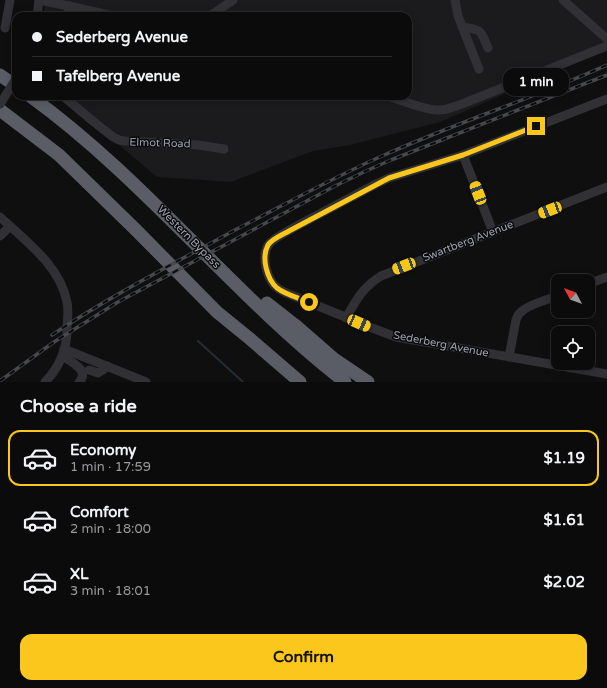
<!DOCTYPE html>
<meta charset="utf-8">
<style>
body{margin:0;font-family:"Varela Round",sans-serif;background:#141415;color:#f1f3f6;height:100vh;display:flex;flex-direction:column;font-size:15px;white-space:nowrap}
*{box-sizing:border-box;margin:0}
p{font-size:13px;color:#9a9b9d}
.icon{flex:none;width:22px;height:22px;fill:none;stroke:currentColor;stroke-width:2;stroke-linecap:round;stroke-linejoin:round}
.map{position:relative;height:382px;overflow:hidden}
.sheet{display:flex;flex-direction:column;background:#0b0b0c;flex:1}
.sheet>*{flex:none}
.guide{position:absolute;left:12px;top:12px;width:400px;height:88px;border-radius:12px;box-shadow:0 2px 10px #0003,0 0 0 1px #2b2b2d;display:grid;align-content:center;height:88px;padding:0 20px;background:#0b0b0c}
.needle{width:26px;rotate:311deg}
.tools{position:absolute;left:551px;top:274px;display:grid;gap:8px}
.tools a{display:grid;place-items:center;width:44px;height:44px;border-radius:8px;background:#0b0b0c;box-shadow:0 2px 10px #0003,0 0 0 1px #2b2b2d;font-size:20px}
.end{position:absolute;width:18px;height:18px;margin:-9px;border:5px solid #fbc71c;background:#111;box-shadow:0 0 0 2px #111}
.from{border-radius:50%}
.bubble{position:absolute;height:28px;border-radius:12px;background:#0b0b0c;box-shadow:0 2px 10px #0003,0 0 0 1px #2b2b2d;font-size:13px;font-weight:700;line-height:28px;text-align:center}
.car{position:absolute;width:12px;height:24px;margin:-12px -6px;border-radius:5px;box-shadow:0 0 3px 1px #0007;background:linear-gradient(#f5c518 24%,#345 0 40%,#f5c518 0 76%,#345 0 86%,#f5c518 0)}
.guide b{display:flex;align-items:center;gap:14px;height:38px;font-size:15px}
.guide b+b{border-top:1px solid #2b2b2d}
.guide i{width:10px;height:10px;background:#f1f3f6}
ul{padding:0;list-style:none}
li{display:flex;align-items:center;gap:12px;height:56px;margin:0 8px 6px;padding:0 12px;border:2px solid transparent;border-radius:12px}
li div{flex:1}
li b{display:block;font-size:15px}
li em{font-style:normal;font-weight:700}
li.selected{border-color:#fbc71c}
li>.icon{width:36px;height:36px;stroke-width:1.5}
h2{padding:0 20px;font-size:18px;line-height:48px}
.primary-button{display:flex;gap:8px;margin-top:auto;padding:8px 20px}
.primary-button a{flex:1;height:46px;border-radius:12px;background:#fbc71c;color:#111;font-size:16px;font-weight:700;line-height:46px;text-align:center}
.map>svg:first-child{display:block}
.built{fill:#1b1b1d}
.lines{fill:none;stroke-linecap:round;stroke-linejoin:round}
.stream{stroke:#252c34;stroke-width:2}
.minor{stroke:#303035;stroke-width:9}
.highway{stroke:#5b5d66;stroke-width:13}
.rail-casing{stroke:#46484e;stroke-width:3.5}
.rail{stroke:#0a0a0b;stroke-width:2;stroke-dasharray:6;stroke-linecap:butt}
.minor-bridge{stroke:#303035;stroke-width:9}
.route{stroke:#fbc71c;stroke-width:5}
.labels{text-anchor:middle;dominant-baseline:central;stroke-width:3;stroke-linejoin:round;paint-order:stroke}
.street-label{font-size:11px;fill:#9fa3b2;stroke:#0a0a0b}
</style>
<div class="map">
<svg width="607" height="382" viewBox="0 0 607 382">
<rect width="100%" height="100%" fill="#0f0f10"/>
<polygon class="built" points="45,0 607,0 607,49 440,122 350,145 313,151 231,182 157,177 61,96 408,96 408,16 44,16"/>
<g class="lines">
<polyline class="stream" points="198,341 243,382"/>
<g class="minor">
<polyline points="39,0 69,6 113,16"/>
<polyline points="455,0 458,16 479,69"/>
<polyline points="563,0 607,39"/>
<polyline points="37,16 39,0"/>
<polyline points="67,16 69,6"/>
<polyline points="210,16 233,0"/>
<path d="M462,27C482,30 480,29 488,48"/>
<polyline points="5,28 10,0"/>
<polyline points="63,96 94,122 113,137 119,140 125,141 198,145 224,149"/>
<path d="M388,96C401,100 427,111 440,110C448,110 455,106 462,104L607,46"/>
<path d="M607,99L463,155L389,178L376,184C353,196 331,208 308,220C299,225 275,237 269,244C261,255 266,275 274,285C277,288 280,290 284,292L372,328L396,337L607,374"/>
<polyline points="463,155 493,232"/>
<path d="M0,217C26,241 60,266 67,302C69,311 67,321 67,330C67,349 59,368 45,382"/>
<polyline points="0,236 10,226"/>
<polyline points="588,284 607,277"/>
<path d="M346,318C356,300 363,287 381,276L607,187"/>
<polyline points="64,349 146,382"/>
<path d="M62,356C70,361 91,371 79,382"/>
<path d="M509,357L516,320C517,317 518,314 521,312C528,305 548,299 558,296"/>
<polyline points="89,370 98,373 103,370 107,366"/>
</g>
<g class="highway">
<polyline points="0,75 16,86"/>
<path d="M30,96C146,180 233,295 345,382"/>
<polyline points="0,110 59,155 136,230 217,312 249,338 300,382"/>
<polyline points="267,303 295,325 334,359 368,382"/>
</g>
<defs>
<g id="rail">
<path d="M52,335C110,296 173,264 235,230C284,205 332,178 382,156C456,123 533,98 607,65"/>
<polyline points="0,381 54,342 118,302 335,186 366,171 391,160 607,75"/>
</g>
</defs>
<use href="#rail" class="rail-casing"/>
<use href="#rail" class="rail"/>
<polyline class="minor-bridge" points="0,104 16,79"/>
</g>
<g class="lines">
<path class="route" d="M309,302C299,298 286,295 277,288C267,279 261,258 268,245C272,239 282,235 289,231L389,178L463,155L536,126"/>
</g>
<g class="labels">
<g class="street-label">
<text transform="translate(160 143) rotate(2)">Elmot Road</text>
<text transform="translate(189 237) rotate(45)">Western Bypass</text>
<text transform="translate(468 241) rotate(-21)">Swartberg Avenue</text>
<text transform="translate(441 344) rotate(11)">Sederberg Avenue</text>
</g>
</g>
</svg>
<div class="tools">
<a><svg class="needle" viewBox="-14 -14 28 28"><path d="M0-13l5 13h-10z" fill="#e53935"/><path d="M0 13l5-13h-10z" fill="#9a9b9d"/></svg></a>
<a><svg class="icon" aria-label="locate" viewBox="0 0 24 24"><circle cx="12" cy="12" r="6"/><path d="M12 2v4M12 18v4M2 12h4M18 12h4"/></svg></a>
</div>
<i class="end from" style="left:309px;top:302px"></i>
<i class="end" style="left:536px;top:126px"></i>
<div class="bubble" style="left:503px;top:68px;width:66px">1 min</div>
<i class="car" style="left:478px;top:193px;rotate:339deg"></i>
<i class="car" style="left:550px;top:210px;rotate:249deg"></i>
<i class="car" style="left:404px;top:266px;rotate:249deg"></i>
<i class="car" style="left:359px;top:323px;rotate:113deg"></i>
<div class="guide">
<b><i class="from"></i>Sederberg Avenue</b>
<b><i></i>Tafelberg Avenue</b>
</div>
</div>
<section class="sheet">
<h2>Choose a ride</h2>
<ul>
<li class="selected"><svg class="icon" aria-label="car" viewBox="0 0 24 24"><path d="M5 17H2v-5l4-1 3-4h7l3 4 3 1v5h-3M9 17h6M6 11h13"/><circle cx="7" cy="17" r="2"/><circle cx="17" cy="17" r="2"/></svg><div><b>Economy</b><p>1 min · 17:59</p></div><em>$1.19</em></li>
<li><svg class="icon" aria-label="car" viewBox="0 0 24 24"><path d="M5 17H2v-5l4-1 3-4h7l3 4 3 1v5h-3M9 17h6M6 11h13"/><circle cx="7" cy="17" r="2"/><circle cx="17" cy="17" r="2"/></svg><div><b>Comfort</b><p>2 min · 18:00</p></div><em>$1.61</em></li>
<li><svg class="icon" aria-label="car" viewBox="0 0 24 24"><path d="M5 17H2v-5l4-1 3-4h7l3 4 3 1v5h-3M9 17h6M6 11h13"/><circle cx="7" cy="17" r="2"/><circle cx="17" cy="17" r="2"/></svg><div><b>XL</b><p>3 min · 18:01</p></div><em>$2.02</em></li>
</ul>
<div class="primary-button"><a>Confirm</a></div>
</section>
